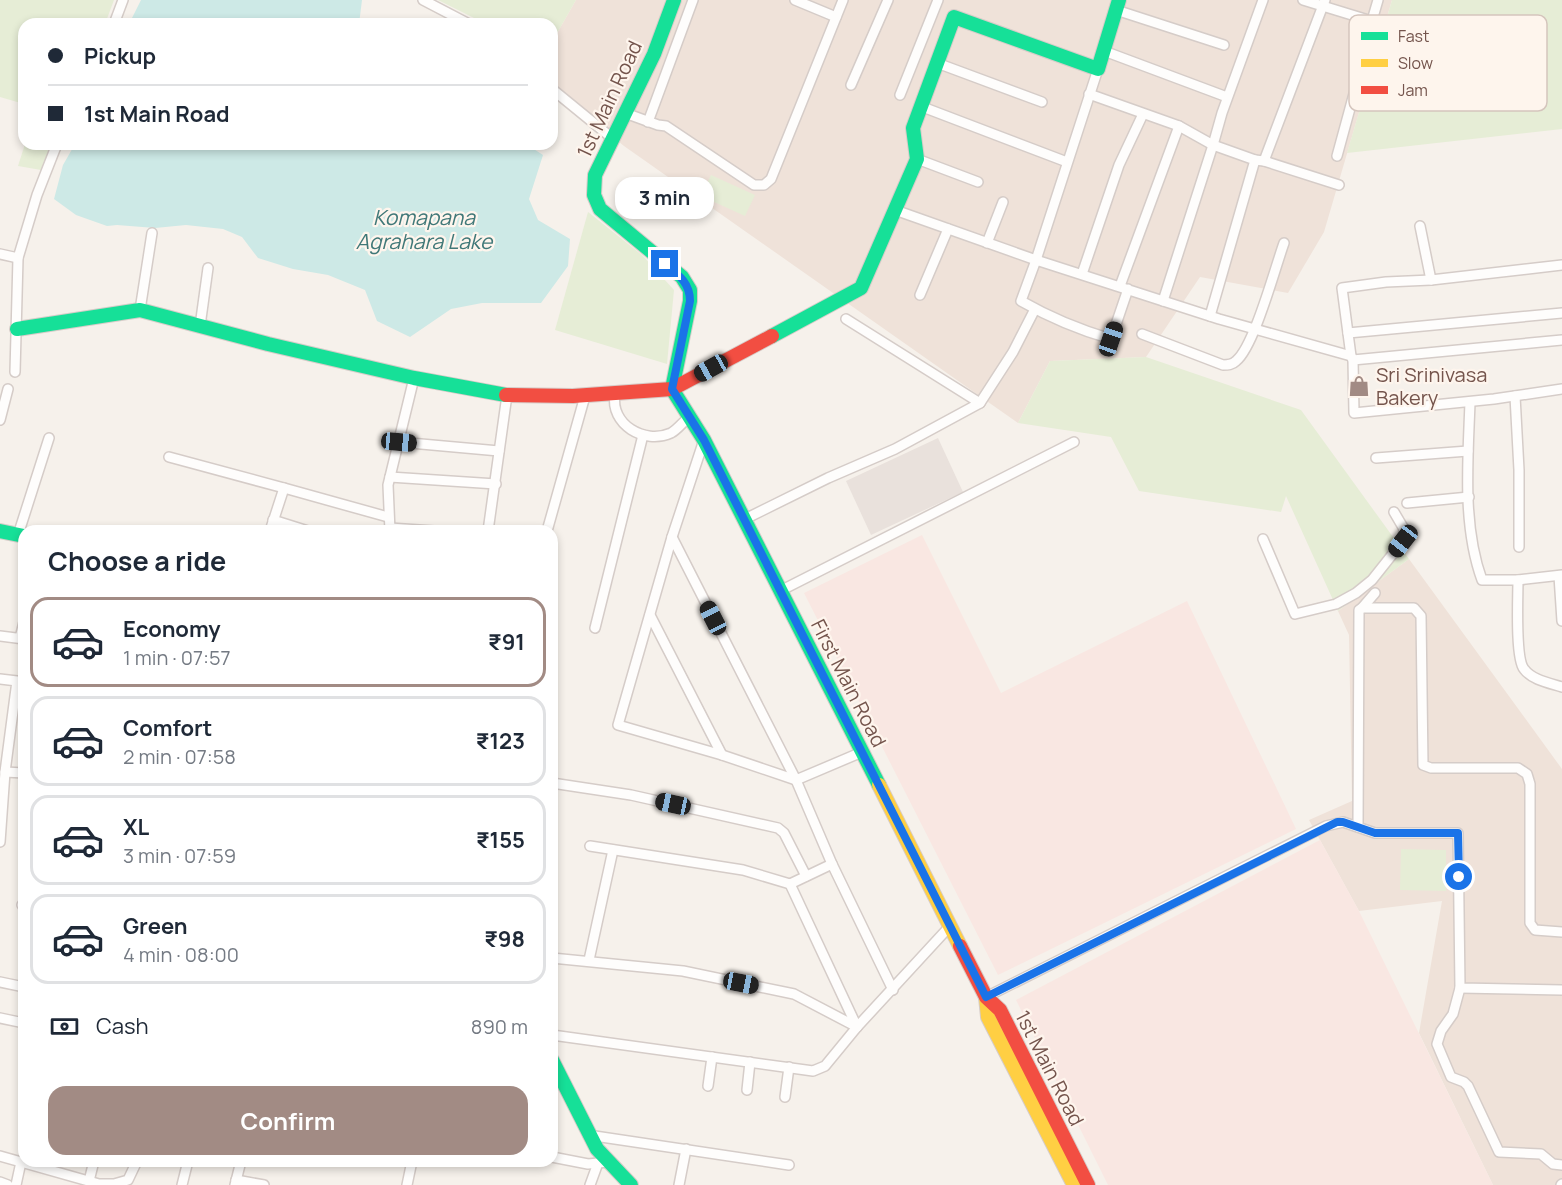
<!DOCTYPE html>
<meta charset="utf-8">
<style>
body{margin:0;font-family:Manrope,sans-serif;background:#f2f2f3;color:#1f2937;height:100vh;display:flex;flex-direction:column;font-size:22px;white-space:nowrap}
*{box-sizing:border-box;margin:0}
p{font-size:20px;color:#747a83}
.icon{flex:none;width:33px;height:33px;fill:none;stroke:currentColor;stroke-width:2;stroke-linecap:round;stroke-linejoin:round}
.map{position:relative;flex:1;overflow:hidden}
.drawer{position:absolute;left:18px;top:525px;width:540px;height:642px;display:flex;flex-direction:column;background:#fff;border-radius:18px;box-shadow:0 3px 9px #0003}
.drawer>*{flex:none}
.hud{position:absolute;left:18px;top:18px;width:540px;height:132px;border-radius:18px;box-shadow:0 3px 9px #0003;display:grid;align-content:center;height:132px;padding:0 30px;background:#fff}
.end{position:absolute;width:27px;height:27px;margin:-14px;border:8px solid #1a73e8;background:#fff;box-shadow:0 0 0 3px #fff}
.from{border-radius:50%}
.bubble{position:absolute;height:42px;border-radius:18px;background:#fff;box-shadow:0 3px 9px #0003;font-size:20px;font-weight:700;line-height:42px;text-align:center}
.car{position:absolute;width:18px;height:36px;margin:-18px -9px;border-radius:8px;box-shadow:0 0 4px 2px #0007;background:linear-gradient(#222 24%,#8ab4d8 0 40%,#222 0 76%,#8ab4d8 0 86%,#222 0)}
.hud b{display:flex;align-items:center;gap:21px;height:57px;font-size:22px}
.hud b+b{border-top:2px solid #e0e1e3}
.hud i{width:15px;height:15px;background:#1f2937}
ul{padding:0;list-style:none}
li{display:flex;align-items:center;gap:18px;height:90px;margin:0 12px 9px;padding:0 18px;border:3px solid #e0e1e3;border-radius:18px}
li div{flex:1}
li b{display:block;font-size:22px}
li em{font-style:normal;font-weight:700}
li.selected{border-color:#a28b84}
li>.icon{width:54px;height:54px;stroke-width:1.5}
h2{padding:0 30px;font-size:27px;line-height:72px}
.pay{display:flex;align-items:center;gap:15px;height:66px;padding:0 30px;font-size:22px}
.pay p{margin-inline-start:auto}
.cta{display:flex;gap:12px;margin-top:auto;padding:12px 30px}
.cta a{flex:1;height:69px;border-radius:18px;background:#a28b84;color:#fff;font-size:24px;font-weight:700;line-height:69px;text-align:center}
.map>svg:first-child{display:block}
.residential{fill:#efe2d9}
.commercial{fill:#f9e7e2}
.industrial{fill:#e9e1dc}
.green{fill:#e6edd6}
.water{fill:#cde9e6}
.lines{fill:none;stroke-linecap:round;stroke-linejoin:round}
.street-casing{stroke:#d5ccc8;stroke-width:12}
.fast-casing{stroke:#d6ccc8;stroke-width:16}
.slow-casing{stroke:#d6ccc8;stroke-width:16}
.jam-casing{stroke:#d6ccc8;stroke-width:16}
.street{stroke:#fefdfc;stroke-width:9}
.fast{stroke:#16e098;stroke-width:14}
.slow{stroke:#ffcf43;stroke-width:14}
.jam{stroke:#f24e42;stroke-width:14}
.route{stroke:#1a73e8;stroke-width:8}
.labels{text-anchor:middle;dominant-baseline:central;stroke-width:4.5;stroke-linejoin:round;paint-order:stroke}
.street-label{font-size:20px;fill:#74544c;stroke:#fef5ed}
.poi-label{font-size:20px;fill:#74544c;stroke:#fef5ed;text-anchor:start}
.water-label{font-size:21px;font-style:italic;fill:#407878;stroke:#fef5ed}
.key{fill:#fef5ed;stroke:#d5c5bd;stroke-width:1.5}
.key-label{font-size:16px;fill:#74544c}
</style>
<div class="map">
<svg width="1562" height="1185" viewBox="0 0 1562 1185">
<rect width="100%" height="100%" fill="#f6f1eb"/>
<g class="residential">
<polygon points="576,0 1392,0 1324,232 1288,293 1200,277 1146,357 1050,361 1018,423 624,146 552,87 552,42"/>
<polygon points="1409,559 1562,769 1562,1185 1493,1185 1419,1033 1442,901 1359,911 1309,820 1352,801 1349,635 1338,611"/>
</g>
<g class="commercial">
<polygon points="922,535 1001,693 1187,601 1296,829 998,975 804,593"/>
<polygon points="1320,840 1359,911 1493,1185 1108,1185 1016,1000"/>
</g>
<polygon class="industrial" points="938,438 963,492 871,535 846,481"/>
<g class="green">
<polygon points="0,0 114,0 105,24 24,24 24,104 0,97"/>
<polygon points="438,0 576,0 552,42 552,24 482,24 474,18"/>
<polygon points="1392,0 1562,0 1562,129 1347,153"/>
<polygon points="25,144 53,144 41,170 18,166"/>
<polygon points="711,175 755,195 745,216 701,196"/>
<polygon points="588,212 642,255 674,290 667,364 555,330"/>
<polygon points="1146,357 1301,410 1409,559 1338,611 1286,496 1281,512 1139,491 1111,437 1018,423 1050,361"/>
<polygon points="1401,849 1446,850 1446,891 1400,890"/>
</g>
<g class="water">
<polygon points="141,0 362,0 359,24 129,24"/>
<polygon points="75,144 526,144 543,155 529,199 538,220 570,239 568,266 541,303 482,303 451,309 410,337 377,321 365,290 328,275 293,269 258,258 242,237 223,229 186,225 155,228 117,225 107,226 76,215 54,199 63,165"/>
</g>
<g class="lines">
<defs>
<g id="street">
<polyline points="423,0 469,24"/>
<polyline points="795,0 836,17"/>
<polyline points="1303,0 1365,19 1371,24 1370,35 1337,156"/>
<polyline points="1116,10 1224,45"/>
<polyline points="114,24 123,0"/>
<polyline points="1371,24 1378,0"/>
<polyline points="1104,51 1227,97"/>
<polyline points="937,63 1042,102"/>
<polyline points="851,85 888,0"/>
<polyline points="552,89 612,138"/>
<polyline points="1089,94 1179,126 1213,145 1255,160 1210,316"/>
<polyline points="900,95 938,0"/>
<polyline points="920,106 1067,162"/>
<polyline points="625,113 658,125 666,126 754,185 764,185 771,179 843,0"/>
<polyline points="648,122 693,0"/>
<polyline points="917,159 978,182"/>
<polyline points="1255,160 1264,161 1325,0"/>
<polyline points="1264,161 1339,185"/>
<polyline points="895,210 1036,260 1098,69"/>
<polyline points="1420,226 1431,280"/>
<polyline points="987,243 1003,202"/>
<polyline points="0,254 18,258"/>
<polyline points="1562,265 1431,280 1386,282 1342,288 1351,356 1353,360 1354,413 1494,399 1562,389"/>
<polyline points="1082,274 1119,165 1143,114"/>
<polyline points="1120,286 1179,126"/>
<path d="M1128,289L1111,339C1080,330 1049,317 1021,301L1036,260L1219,319L1351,356"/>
<polyline points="920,295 948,229"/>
<polyline points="1163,301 1213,145 1222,113 1263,0"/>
<polyline points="140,310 152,233"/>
<polyline points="200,326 208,268"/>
<polyline points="1348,333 1562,313"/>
<path d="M1142,334L1223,365C1228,365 1232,365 1236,361C1254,347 1275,268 1284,243"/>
<polyline points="1353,360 1562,340"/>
<polyline points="15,372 18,258 37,195 57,144"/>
<path d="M615,395C610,424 644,445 671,433C677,430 683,422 689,417"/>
<polyline points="1515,396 1519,470 1519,547"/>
<path d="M1470,402C1468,460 1462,525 1482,580H1518L1562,575"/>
<polyline points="980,403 1013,352 1035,309"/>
<polyline points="0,420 8,389"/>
<polyline points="704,440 672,537 618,725 722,755 796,780 862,752"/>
<polyline points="399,442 499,451"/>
<polyline points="169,457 284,488"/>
<polyline points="1376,458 1468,451"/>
<polyline points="390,477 496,484"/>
<polyline points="1407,503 1469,497"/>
<polyline points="273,520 308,531"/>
<polyline points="743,520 828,478 895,449 980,403 846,319"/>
<polyline points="390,528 434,531"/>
<polyline points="270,531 284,488 388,517"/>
<polyline points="390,531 388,485 414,378"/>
<polyline points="488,531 507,395"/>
<polyline points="547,531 585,396"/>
<polyline points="18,535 49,438"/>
<polyline points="672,537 796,780 832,864 893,990"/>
<polyline points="1263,539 1295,614 1336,604 1356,593 1372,580 1403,541 1404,529 1394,512"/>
<polyline points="1559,576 1562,621"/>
<path d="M1518,580C1518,596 1515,658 1524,669C1532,680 1549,683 1562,687"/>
<polyline points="780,591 1074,442"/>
<polyline points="1362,608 1414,608 1421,616 1423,765 1431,768 1518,768 1527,774 1530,784 1530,923 1535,930 1562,932"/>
<polyline points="650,615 722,755"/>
<polyline points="595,628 643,435"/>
<polyline points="0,636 24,639"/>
<polyline points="20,638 24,622"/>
<polyline points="0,679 17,681 5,772 0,842"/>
<polyline points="5,772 24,773"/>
<polyline points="552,783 631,795 778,828 784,833 806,876"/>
<polyline points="1358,827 1359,610 1362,608 1375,593"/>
<polyline points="590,846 743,870 790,884 832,864"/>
<polyline points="790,884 857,1027"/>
<polyline points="22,905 24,905"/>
<polyline points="552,958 683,971 794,994 857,1027"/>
<polyline points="589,960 613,850"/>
<polyline points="0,982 24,987"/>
<polyline points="1460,988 1453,1014 1441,1031 1437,1044 1451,1077 1464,1082 1468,1086 1499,1152 1541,1154 1553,1164 1562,1165"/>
<polyline points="986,997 1326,826 1343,822 1375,833 1458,833 1460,988 1562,990"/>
<polyline points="0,1018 24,1023"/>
<polyline points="552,1035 813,1071 825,1066 857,1027 950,926"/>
<polyline points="708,1086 712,1057"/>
<polyline points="747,1090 750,1062"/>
<polyline points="785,1097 789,1067"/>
<polyline points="588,1135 789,1165"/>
<polyline points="0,1156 99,1184 114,1184 128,1180 137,1161"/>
<polyline points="552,1157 588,1164 608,1162"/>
<polyline points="236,1180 264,1185"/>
<polyline points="89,1181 94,1161"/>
<polyline points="0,1182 8,1185"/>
<polyline points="16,1185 21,1162"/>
<polyline points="182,1185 188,1161"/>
<polyline points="235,1185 241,1161"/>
<polyline points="407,1185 412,1161"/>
<polyline points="590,1185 598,1163"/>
<polyline points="679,1185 686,1149"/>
<polyline points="1561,1185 1562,1184"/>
</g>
<g id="fast">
<polyline points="17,329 140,310 268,344 414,378 506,395"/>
<polyline points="772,336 861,288 917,159 913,128 954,17 1098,69 1119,0"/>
<polyline points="672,389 704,440 879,785"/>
<polyline points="672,389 690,301 690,290 682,277 600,209 594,195 595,175 654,54 674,0"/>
<polyline points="0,531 24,536"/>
<polyline points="552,1060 597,1149 631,1185"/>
</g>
<g id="slow">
<polyline points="879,785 960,946"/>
<polyline points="986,997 988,1017 1074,1185"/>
</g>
<g id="jam">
<polyline points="506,395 573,396 672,389 772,336"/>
<polyline points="960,946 986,997 1000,1010 1088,1185"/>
</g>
</defs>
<use href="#street" class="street-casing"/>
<use href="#fast" class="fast-casing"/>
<use href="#slow" class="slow-casing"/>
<use href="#jam" class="jam-casing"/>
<use href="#street" class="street"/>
<use href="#fast" class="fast"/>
<use href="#slow" class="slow"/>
<use href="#jam" class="jam"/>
</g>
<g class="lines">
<path class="route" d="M665,264C679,275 690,283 690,301L672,389L704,440L986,997L1337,822H1343L1375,833H1458L1459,877"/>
</g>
<defs>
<symbol id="shop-bare" viewBox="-9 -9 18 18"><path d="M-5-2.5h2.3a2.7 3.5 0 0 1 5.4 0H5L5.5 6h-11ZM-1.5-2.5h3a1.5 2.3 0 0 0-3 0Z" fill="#a28b84" stroke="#fef5ed" stroke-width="2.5" paint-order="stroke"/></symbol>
</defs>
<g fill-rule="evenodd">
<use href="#shop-bare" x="1344" y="371" width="30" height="30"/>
</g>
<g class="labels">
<g class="street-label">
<text transform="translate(609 99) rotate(-65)">1st Main Road</text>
<text transform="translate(849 683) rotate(63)">First Main Road</text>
<text transform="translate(1050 1068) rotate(63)">1st Main Road</text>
</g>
<g class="poi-label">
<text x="1376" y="374">Sri Srinivasa<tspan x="1376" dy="23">Bakery</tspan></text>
</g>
<g class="water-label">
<text x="424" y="217">Komapana<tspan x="424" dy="24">Agrahara Lake</tspan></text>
</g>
</g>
<rect x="1349" y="15" width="198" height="96" rx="9" class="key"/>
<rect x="1361" y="32" width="27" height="8" fill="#16e098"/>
<rect x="1361" y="59" width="27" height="8" fill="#ffcf43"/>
<rect x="1361" y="86" width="27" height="8" fill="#f24e42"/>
<g class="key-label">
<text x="1398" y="42">Fast</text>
<text x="1398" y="69">Slow</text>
<text x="1398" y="96">Jam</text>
</g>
</svg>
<i class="end from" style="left:1459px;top:877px"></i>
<i class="end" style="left:665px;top:264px"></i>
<div class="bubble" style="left:615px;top:177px;width:99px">3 min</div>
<i class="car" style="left:1111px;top:339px;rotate:19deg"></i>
<i class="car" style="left:711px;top:368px;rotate:241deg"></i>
<i class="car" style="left:399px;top:442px;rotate:95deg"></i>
<i class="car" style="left:1403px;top:541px;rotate:218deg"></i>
<i class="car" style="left:713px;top:618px;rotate:333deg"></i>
<i class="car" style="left:673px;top:804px;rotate:282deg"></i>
<i class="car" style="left:741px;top:983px;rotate:101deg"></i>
<div class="hud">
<b><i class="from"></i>Pickup</b>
<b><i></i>1st Main Road</b>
</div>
<section class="drawer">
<h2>Choose a ride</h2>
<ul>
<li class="selected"><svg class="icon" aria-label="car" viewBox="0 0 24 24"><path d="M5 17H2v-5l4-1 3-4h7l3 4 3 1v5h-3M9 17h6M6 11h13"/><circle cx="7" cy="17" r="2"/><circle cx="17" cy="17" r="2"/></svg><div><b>Economy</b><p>1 min · 07:57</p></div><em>₹91</em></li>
<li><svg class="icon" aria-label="car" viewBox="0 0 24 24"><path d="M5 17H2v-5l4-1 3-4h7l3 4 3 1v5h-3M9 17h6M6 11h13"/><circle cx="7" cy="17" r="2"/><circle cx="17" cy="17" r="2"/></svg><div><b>Comfort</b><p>2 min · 07:58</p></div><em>₹123</em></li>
<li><svg class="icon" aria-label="car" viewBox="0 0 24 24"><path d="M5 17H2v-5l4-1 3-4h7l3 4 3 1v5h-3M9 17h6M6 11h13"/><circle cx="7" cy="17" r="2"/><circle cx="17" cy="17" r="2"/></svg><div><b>XL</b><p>3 min · 07:59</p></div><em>₹155</em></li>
<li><svg class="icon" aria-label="car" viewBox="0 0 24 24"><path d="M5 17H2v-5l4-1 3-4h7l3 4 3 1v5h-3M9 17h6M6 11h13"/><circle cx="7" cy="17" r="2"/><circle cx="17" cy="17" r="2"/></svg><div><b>Green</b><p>4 min · 08:00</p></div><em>₹98</em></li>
</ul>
<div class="pay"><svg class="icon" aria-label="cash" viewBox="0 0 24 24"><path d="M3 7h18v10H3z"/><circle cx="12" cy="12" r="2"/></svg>Cash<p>890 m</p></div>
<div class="cta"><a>Confirm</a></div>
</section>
</div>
